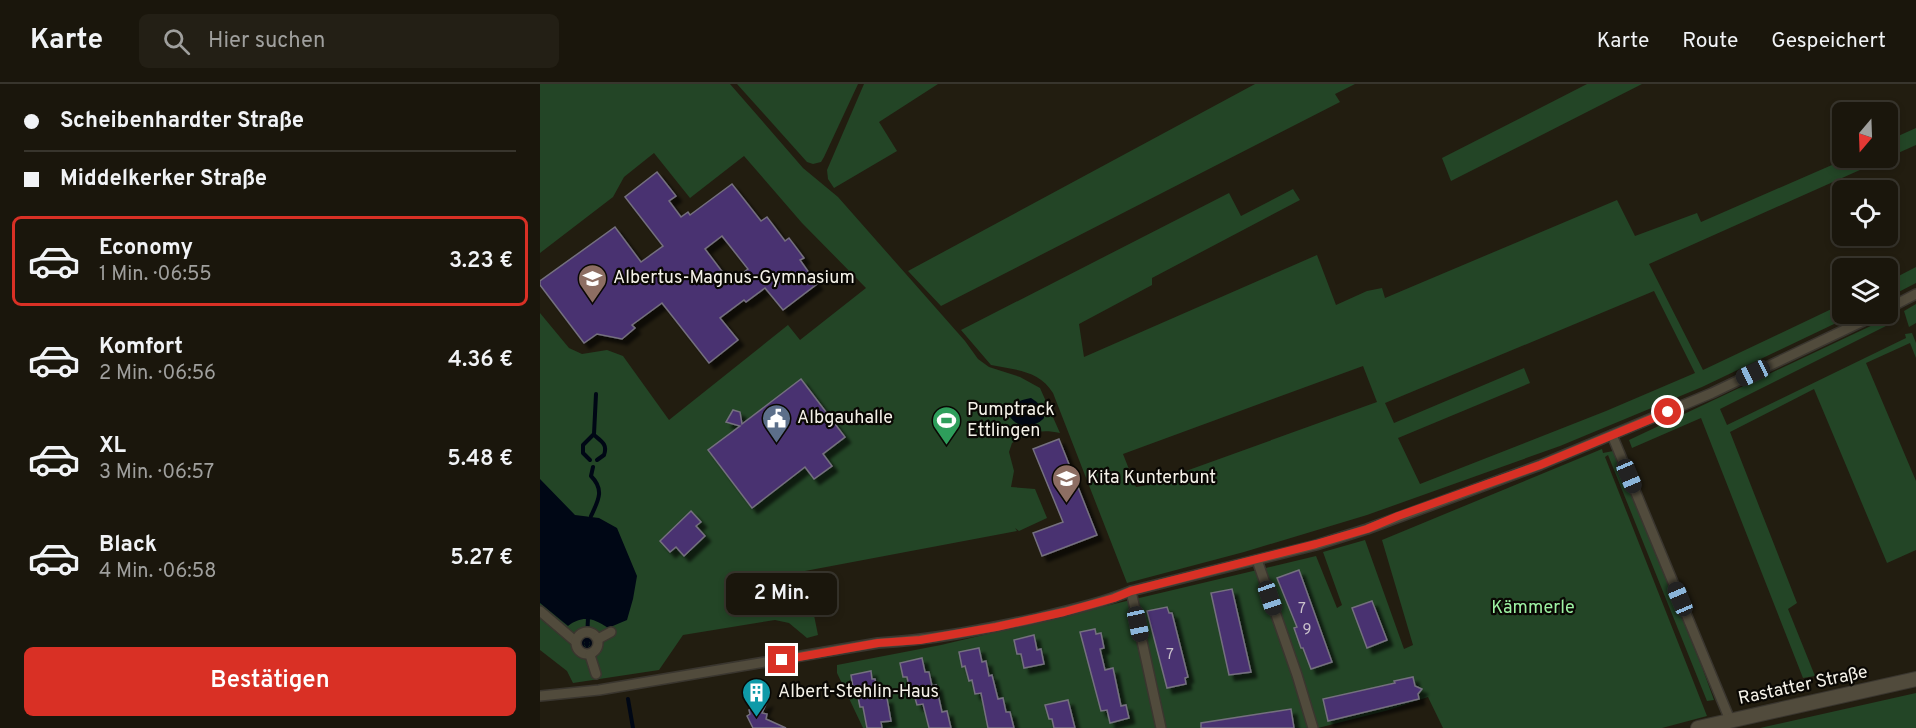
<!DOCTYPE html>
<html lang="de">
<meta charset="utf-8">
<style>
body{margin:0;font-family:Overpass,sans-serif;background:#231f15;color:#f1f3f6;height:100vh;display:flex;flex-direction:column;font-size:22px;white-space:nowrap}
*{box-sizing:border-box;margin:0}
p{font-size:20px;color:#9f9f9d}
.icon{flex:none;width:33px;height:33px;fill:none;stroke:currentColor;stroke-width:2;stroke-linecap:round;stroke-linejoin:round}
.map{position:relative;flex:1;overflow:hidden}
.panel{display:flex;flex-direction:column;background:#1a160c;width:540px}
.panel>*{flex:none}
.top-card{display:grid;align-content:center;height:132px;padding:0 24px;background:#1a160c}
.needle{width:39px;rotate:199deg}
.fabs{position:absolute;left:1292px;top:18px;display:grid;gap:12px}
.fabs a{display:grid;place-items:center;width:66px;height:66px;border-radius:9px;background:#1a160c;box-shadow:0 3px 9px #0003,0 0 0 2px #38352d;font-size:30px}
.end{position:absolute;width:27px;height:27px;margin:-14px;border:8px solid #d93025;background:#fff;box-shadow:0 0 0 3px #fff}
.from{border-radius:50%}
.bubble{position:absolute;height:42px;border-radius:9px;background:#1a160c;box-shadow:0 3px 9px #0003,0 0 0 2px #38352d;font-size:20px;font-weight:600;line-height:42px;text-align:center}
.car{position:absolute;width:18px;height:36px;margin:-18px -9px;border-radius:8px;box-shadow:0 0 4px 2px #0007;background:linear-gradient(#222 24%,#8ab4d8 0 40%,#222 0 76%,#8ab4d8 0 86%,#222 0)}
.top-card b{display:flex;align-items:center;gap:21px;height:57px;font-size:22px}
.top-card b+b{border-top:2px solid #38352d}
.top-card i{width:15px;height:15px;background:#f1f3f6}
ul{padding:0;list-style:none}
li{display:flex;align-items:center;gap:18px;height:90px;margin:0 12px 9px;padding:0 12px;border:3px solid transparent;border-radius:9px}
li div{flex:1}
li b{display:block;font-size:22px}
li em{font-style:normal;font-weight:600}
li.on{border-color:#d93025}
li>.icon{width:54px;height:54px;stroke-width:1.5}
.button{display:flex;gap:12px;margin-top:auto;padding:12px 24px}
.button a{flex:1;height:69px;border-radius:9px;background:#d93025;color:#fff;font-size:24px;font-weight:600;line-height:69px;text-align:center}
header{display:flex;align-items:center;gap:36px;box-sizing:border-box;height:84px;padding:0 30px;background:#1a160c;border-bottom:2px solid #38352d}
header strong{font-size:28px}
nav{display:flex;gap:33px;margin-inline-start:auto;font-size:21px}
.search{width:420px;height:54px;background:#231f15;display:flex;align-items:center;gap:15px;box-sizing:border-box;padding:0 21px;border-radius:9px;color:#9f9f9d;font-size:22px}
main{display:flex;flex:1;min-height:0}
.map>svg:first-child{display:block}
.green{fill:#234526;fill-rule:evenodd}
.water{fill:#000715}
.lines{fill:none;stroke-linecap:round;stroke-linejoin:round}
.stream{stroke:#000715;stroke-width:4}
.building{fill:#4a3171;stroke:#74707f;stroke-width:1.5;fill-rule:evenodd;filter:url(#shadow)}
.street-casing{stroke:#3a362f;stroke-width:12}
.secondary-casing{stroke:#3a362f;stroke-width:16}
.street{stroke:#514b3c;stroke-width:9}
.secondary{stroke:#514b3c;stroke-width:14}
.route{stroke:#d93025;stroke-width:8}
.labels{text-anchor:middle;dominant-baseline:central;stroke-width:4.5;stroke-linejoin:round;paint-order:stroke}
.number-label{font-size:15px;fill:#cac2cb}
.poi-label{font-size:18px;fill:#f5f2e9;stroke:#0a0804;text-anchor:start}
.park-label{font-size:18px;fill:#9df2a2;stroke:#0a0804}
.street-label{font-size:18px;fill:#f5f2e9;stroke:#0a0804}
</style>
<header>
<strong>Karte</strong>
<div class="search"><svg class="icon" aria-label="search" viewBox="0 0 24 24"><circle cx="10" cy="10" r="6"/><path d="M15 15l6 6"/></svg>Hier suchen</div>
<nav><a>Karte</a><a>Route</a><a>Gespeichert</a></nav>
</header>
<main>
<section class="panel">
<div class="top-card">
<b><i class="from"></i>Scheibenhardter Straße</b>
<b><i></i>Middelkerker Straße</b>
</div>
<ul>
<li class="on"><svg class="icon" aria-label="car" viewBox="0 0 24 24"><path d="M5 17H2v-5l4-1 3-4h7l3 4 3 1v5h-3M9 17h6M6 11h13"/><circle cx="7" cy="17" r="2"/><circle cx="17" cy="17" r="2"/></svg><div><b>Economy</b><p>1 Min. · 06:55</p></div><em>3.23 €</em></li>
<li><svg class="icon" aria-label="car" viewBox="0 0 24 24"><path d="M5 17H2v-5l4-1 3-4h7l3 4 3 1v5h-3M9 17h6M6 11h13"/><circle cx="7" cy="17" r="2"/><circle cx="17" cy="17" r="2"/></svg><div><b>Komfort</b><p>2 Min. · 06:56</p></div><em>4.36 €</em></li>
<li><svg class="icon" aria-label="car" viewBox="0 0 24 24"><path d="M5 17H2v-5l4-1 3-4h7l3 4 3 1v5h-3M9 17h6M6 11h13"/><circle cx="7" cy="17" r="2"/><circle cx="17" cy="17" r="2"/></svg><div><b>XL</b><p>3 Min. · 06:57</p></div><em>5.48 €</em></li>
<li><svg class="icon" aria-label="car" viewBox="0 0 24 24"><path d="M5 17H2v-5l4-1 3-4h7l3 4 3 1v5h-3M9 17h6M6 11h13"/><circle cx="7" cy="17" r="2"/><circle cx="17" cy="17" r="2"/></svg><div><b>Black</b><p>4 Min. · 06:58</p></div><em>5.27 €</em></li>
</ul>
<div class="button"><a>Bestätigen</a></div>
</section>
<div class="map">
<svg width="1376" height="644" viewBox="0 0 1376 644">
<defs>
<filter id="shadow"><feDropShadow dx="5.5" dy="5.5" stdDeviation="1.5" flood-color="#0009"/></filter>
</defs>
<rect width="100%" height="100%" fill="#221d10"/>
<g class="green">
<path d="M0,0H190L263,84L298,113L425,257L438,275L449,283L480,293L500,304L520,349C501,345 488,348 472,359L469,368L474,387L471,403L495,405L507,434L479,447L475,444L477,447L265,487L278,551L267,554L249,539L235,536L143,551L119,586L33,599L27,587L0,566V229L29,264L42,270L67,266L83,272L129,336L248,241L260,256L326,204L262,139L204,72L150,114L114,69L84,93L73,113L0,169Z"/>
<polygon points="197,0 318,0 284,73 281,78 273,80 267,78"/>
<polygon points="324,0 398,0 339,38 357,67 294,104 288,95 287,86"/>
<polygon points="715,0 815,0 795,10 800,18 401,222 368,187"/>
<polygon points="1047,0 1102,0 911,97 902,74"/>
<path d="M1376,44V61L1109,180L1163,286L1302,220V230H1315L1162,303L1020,362L827,431L704,468L587,499L513,309C499,286 475,286 451,281L421,246L689,109L701,132L753,105L760,116L612,194V201L539,240L544,273L777,171L796,221L827,207L842,204L845,214L1077,116L1095,152L1157,129L1161,138L1308,74H1347V57ZM1114,207L1155,289L1066,327L880,400L858,354L990,299L984,284L854,339L845,319ZM823,282L837,318L607,401L596,403L583,370Z"/>
<polygon points="1376,183 1376,199 1347,214 1347,198"/>
<polygon points="1376,220 1376,239 1369,243 1364,227"/>
<polygon points="1356,230 1358,236 1180,325 1187,341 1366,254 1365,250 1372,249 1376,259 1376,274 1370,259 1326,279 1376,397 1376,466 1347,479 1274,305 1190,348 1257,519 1248,525 1275,592 1263,594 1161,334 1092,364 1089,356"/>
<polygon points="1062,365 1063,369 1073,367 1162,583 1174,616 1167,617 1068,371 1065,373 1167,632 1122,644 903,644 888,613 849,626 778,644 323,644 297,589 297,581 401,561 776,472 797,524 802,521 783,468 825,456 864,565 873,561 842,456"/>
<polygon points="1376,609 1376,644 1220,644"/>
</g>
<g class="water">
<path d="M491,314C499,319 504,324 504,334C495,344 476,345 469,331C473,319 479,316 491,314Z"/>
<path d="M0,395L35,431L59,434L77,444L97,492L93,515L87,536L68,544C54,534 42,531 28,542L0,519Z"/>
</g>
<g class="lines">
<g class="stream">
<path d="M54,351C61,357 68,360 64,371L57,376"/>
<polyline points="50,376 43,369 43,361 54,350 56,310"/>
<path d="M51,432C58,417 65,406 51,392L53,383"/>
<circle cx="47" cy="560" r="5"/>
<polyline points="47,555 48,534"/>
<polygon points="47,558 48,560 47,561 46,560"/>
<polyline points="88,615 93,644"/>
</g>
</g>
<g class="building">
<path d="M117,88L136,112L129,117L141,133L148,128L150,131L192,100L221,137L227,133L245,157L249,154L264,174L260,176L277,200L243,226L225,204L206,218L204,216L180,234L198,256L169,279L122,219L92,241L95,244L82,255L57,250L44,259L0,201V197L75,143L101,178L123,162L85,113ZM182,152L208,185L190,198L165,165Z"/>
<polygon points="261,295 305,353 283,370 292,382 274,395 265,383 212,424 168,366 200,342 186,338 193,326 200,328 202,340"/>
<polygon points="519,355 557,451 502,472 493,449 523,438 493,365"/>
<polygon points="151,427 161,438 156,442 165,452 144,472 136,463 130,468 120,457"/>
<polygon points="759,486 792,578 771,585 763,564 761,564 754,544 757,543 737,494"/>
<polygon points="692,505 711,588 689,591 671,509"/>
<polygon points="832,517 847,556 827,564 812,524"/>
<polygon points="627,523 629,529 632,529 648,593 645,594 646,600 627,604 607,527"/>
<polygon points="555,545 556,550 561,549 564,564 560,565 565,586 573,584 581,622 586,621 589,634 570,639 567,626 561,627 540,548"/>
<polygon points="494,551 497,566 501,565 504,580 484,584 481,570 477,570 474,556"/>
<polygon points="439,564 442,578 446,577 449,592 452,591 458,615 463,614 466,628 470,628 474,644 448,644 441,609 435,610 432,596 429,597 425,582 422,583 419,568"/>
<polygon points="382,574 385,588 389,588 392,602 396,601 402,628 407,627 411,644 389,644 383,620 377,621 373,607 370,607 367,593 363,593 360,579"/>
<polygon points="331,587 332,595 335,595 339,615 347,614 351,637 341,638 342,644 327,644 323,623 320,623 317,608 314,609 311,591"/>
<polygon points="873,593 875,602 882,605 878,610 879,615 788,637 783,615 855,599 854,597"/>
<polygon points="528,616 535,644 514,644 512,635 509,635 505,621"/>
<polygon points="227,618 222,629 227,630 226,635 246,644 213,644 207,632 210,630 209,626"/>
<polygon points="751,625 754,644 661,644 661,639"/>
</g>
<g class="lines">
<defs>
<g id="street">
<polyline points="1347,225 1376,210"/>
<polyline points="1072,351 1190,636"/>
<polyline points="717,476 757,591 773,644"/>
<polyline points="591,507 621,644"/>
<polyline points="0,527 35,557"/>
<circle cx="47" cy="559" r="11"/>
<polyline points="58,555 71,548"/>
<polyline points="50,571 56,590"/>
<path d="M0,612L59,606L338,559C391,556 441,546 493,535C526,527 559,520 591,507L776,461L827,445L1000,381L1172,309L1338,230"/>
</g>
<polyline id="secondary" points="1158,644 1376,595"/>
</defs>
<use href="#street" class="street-casing"/>
<use href="#secondary" class="secondary-casing"/>
<use href="#street" class="street"/>
<use href="#secondary" class="secondary"/>
</g>
<g class="lines">
<polyline class="route" points="242,576 338,559 380,556 456,543 524,528 574,514 591,507 776,460 827,445 858,432 1000,381 1128,328"/>
</g>
<defs>
<symbol id="school-pin" viewBox="-11 -11 22 30"><path d="M0 17L-7.5 6A9.5 9.5 0 1 1 7.5 6Z" fill="#8d6e63" stroke="#0a0804"/><path d="M0-5L7-2L0 1L-7-2ZM-4 1L0 2.5L4 1V4Q0 6-4 4Z" fill="#fff"/></symbol>
<symbol id="civic-pin" viewBox="-11 -11 22 30"><path d="M0 17L-7.5 6A9.5 9.5 0 1 1 7.5 6Z" fill="#5c6f8a" stroke="#0a0804"/><path d="M-.6-6.5H3V-4.5H.6V-3L4-1V1h2V6H-6V1h2V-1L-.6-3ZM-1.2 2.5V6h2.4V2.5Z" fill="#fff"/></symbol>
<symbol id="stadium-pin" viewBox="-11 -11 22 30"><path d="M0 17L-7.5 6A9.5 9.5 0 1 1 7.5 6Z" fill="#2e9e5b" stroke="#0a0804"/><path d="M0-5a6.5 5 0 1 0 0 10a6.5 5 0 1 0 0-10ZM-3.5-1.8h7v3.6h-7Z" fill="#fff"/></symbol>
<symbol id="building-pin" viewBox="-11 -11 22 30"><path d="M0 17L-7.5 6A9.5 9.5 0 1 1 7.5 6Z" fill="#0f9aa8" stroke="#0a0804"/><path d="M-4-6H4V6H1V3H-1V6H-4ZM-2.5-4.3h1.7v1.8h-1.7ZM.8-4.3h1.7v1.8H.8ZM-2.5-1h1.7V.8h-1.7ZM.8-1h1.7V.8H.8Z" fill="#fff"/></symbol>
</defs>
<g fill-rule="evenodd">
<use href="#school-pin" x="36" y="178" width="33" height="45"/>
<use href="#civic-pin" x="220" y="318" width="33" height="45"/>
<use href="#stadium-pin" x="390" y="320" width="33" height="45"/>
<use href="#school-pin" x="510" y="378" width="33" height="45"/>
<use href="#building-pin" x="200" y="592" width="33" height="45"/>
</g>
<g class="labels">
<g class="number-label">
<text x="762" y="525">7</text>
<text x="767" y="546">9</text>
<text x="630" y="571">7</text>
</g>
<g class="poi-label">
<text x="73" y="194">Albertus-Magnus-Gymnasium</text>
<text x="427" y="326">Pumptrack<tspan x="427" dy="21">Ettlingen</tspan></text>
<text x="257" y="334">Albgauhalle</text>
<text x="547" y="394">Kita Kunterbunt</text>
<text x="238" y="608">Albert-Stehlin-Haus</text>
</g>
<g class="park-label">
<text x="993" y="524">Kämmerle</text>
</g>
<g class="street-label">
<text transform="translate(1263 602) rotate(-12)">Rastatter Straße</text>
</g>
</g>
</svg>
<div class="fabs">
<a><svg class="needle" viewBox="-14 -14 28 28"><path d="M0-13l5 13h-10z" fill="#e53935"/><path d="M0 13l5-13h-10z" fill="#9f9f9d"/></svg></a>
<a><svg class="icon" aria-label="locate" viewBox="0 0 24 24"><circle cx="12" cy="12" r="6"/><path d="M12 2v4M12 18v4M2 12h4M18 12h4"/></svg></a>
<a><svg class="icon" aria-label="layers" viewBox="0 0 24 24"><path d="M12 4l9 5-9 5-9-5zM3 14l9 5 9-5"/></svg></a>
</div>
<i class="end from" style="left:1128px;top:328px"></i>
<i class="end" style="left:242px;top:576px"></i>
<div class="bubble" style="left:186px;top:489px;width:111px">2 Min.</div>
<i class="car" style="left:1213px;top:289px;rotate:245deg"></i>
<i class="car" style="left:1089px;top:392px;rotate:157deg"></i>
<i class="car" style="left:730px;top:514px;rotate:161deg"></i>
<i class="car" style="left:1140px;top:515px;rotate:337deg"></i>
<i class="car" style="left:598px;top:540px;rotate:168deg"></i>
</div>
</main>
